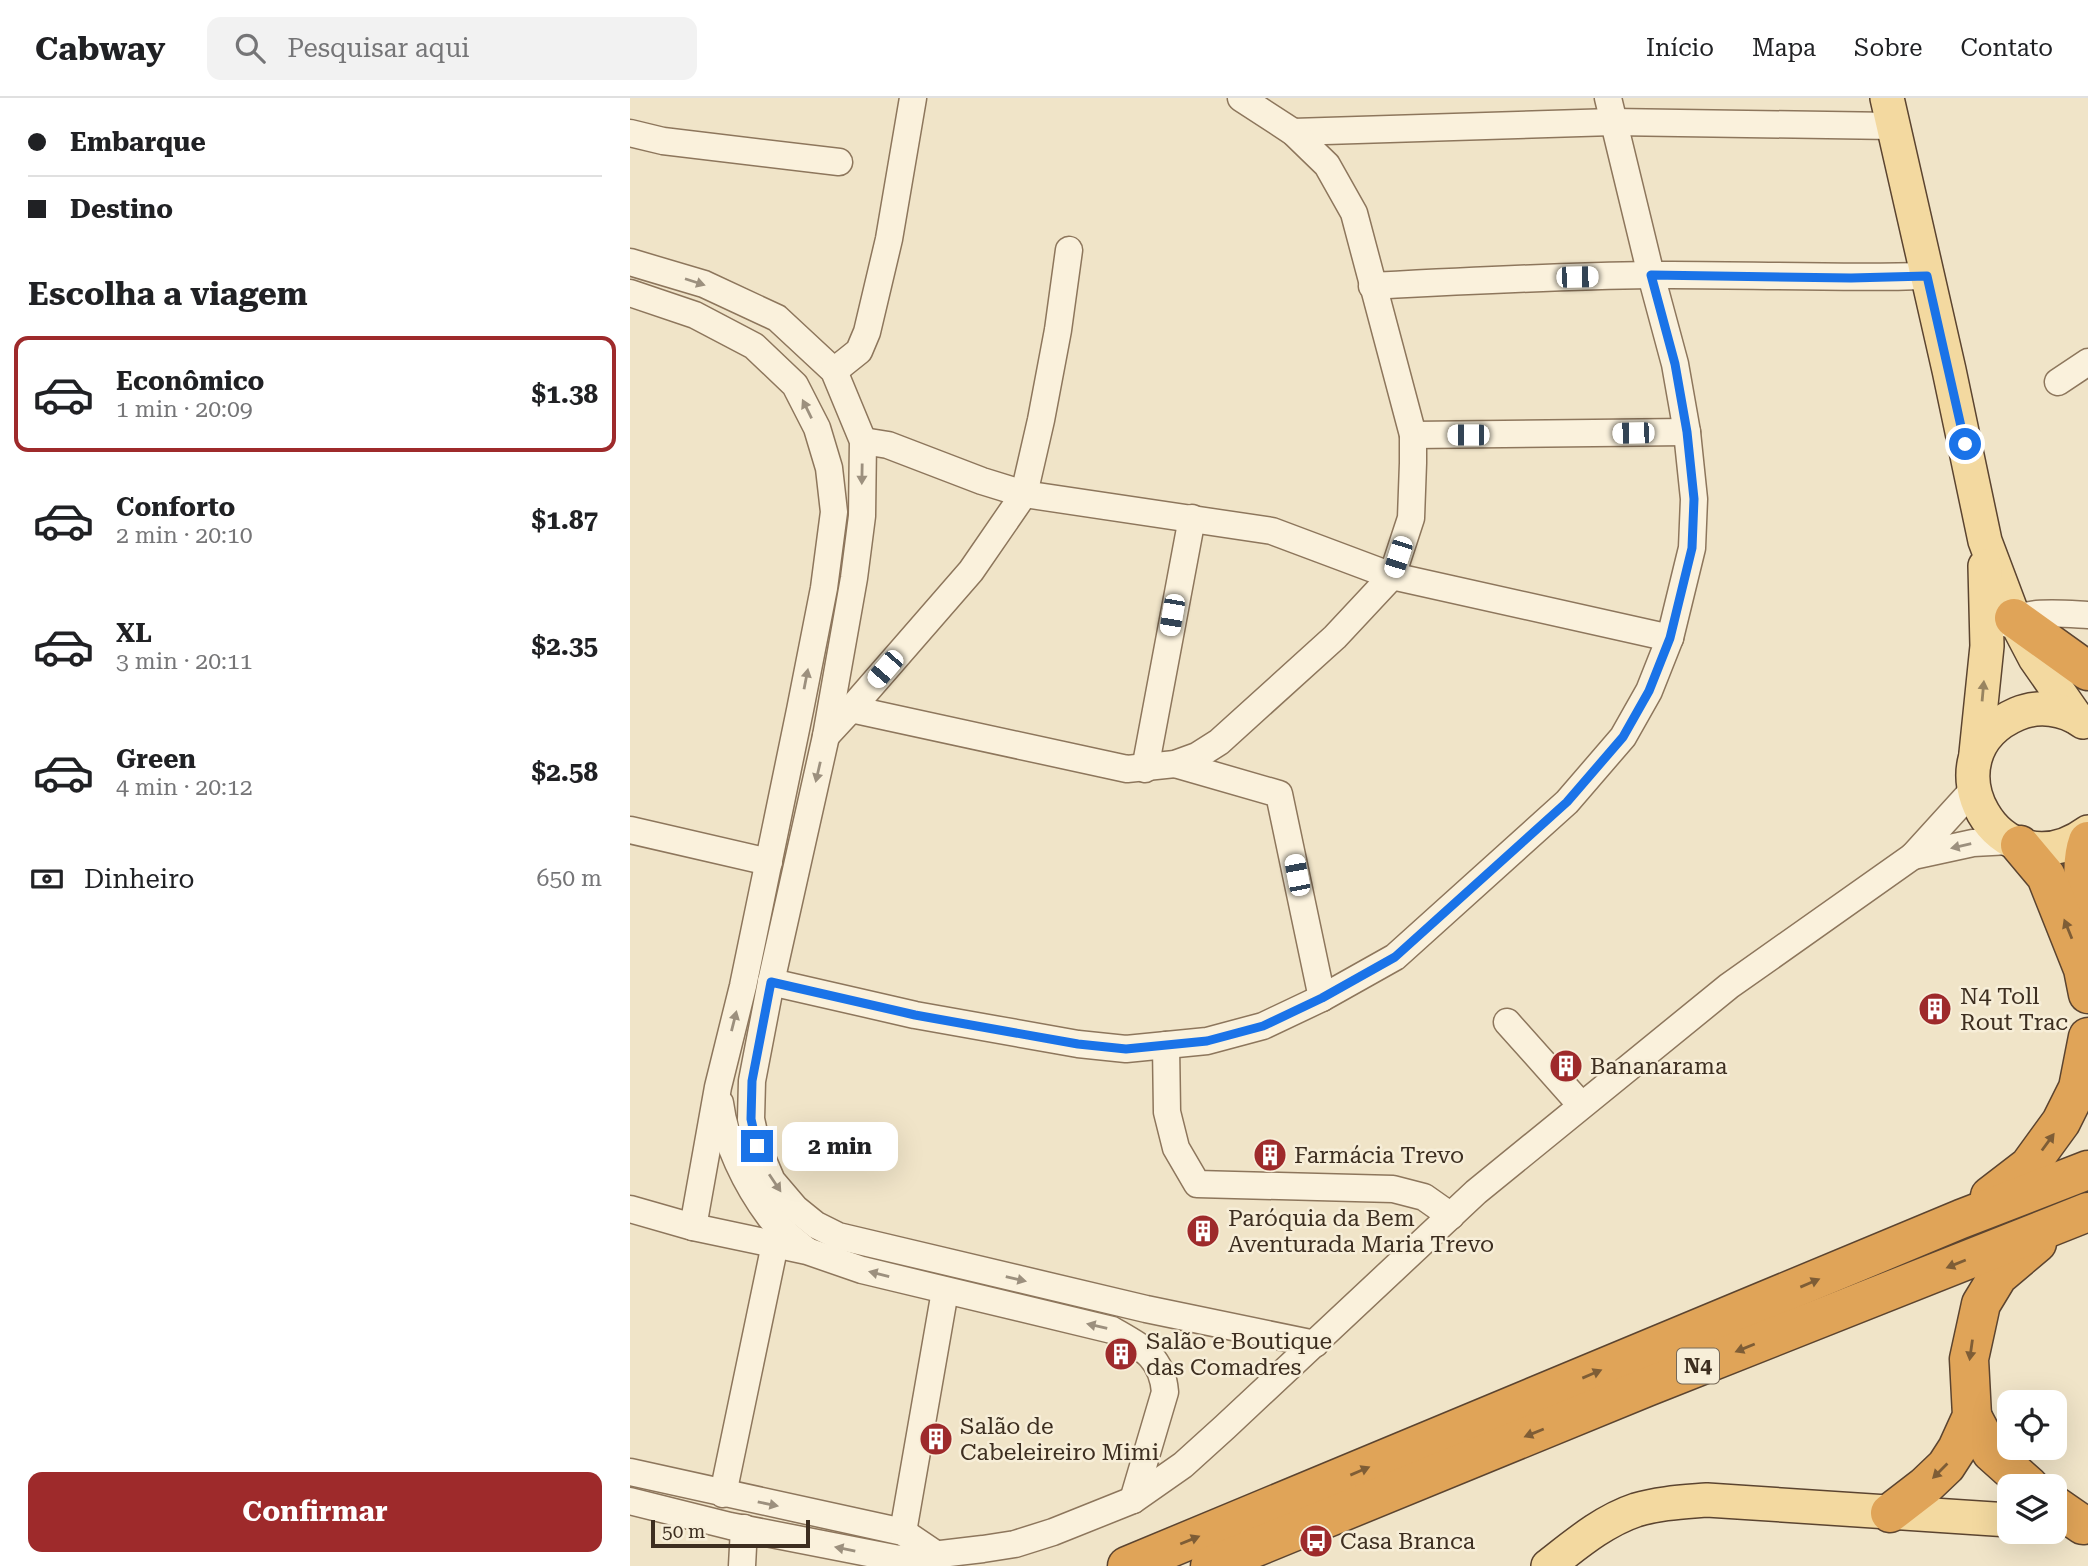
<!DOCTYPE html>
<html lang="pt">
<meta charset="utf-8">
<style>
body{margin:0;font-family:"Roboto Serif",serif;background:#f2f2f2;color:#202124;height:100vh;display:flex;flex-direction:column;font-size:26px;white-space:nowrap}
*{box-sizing:border-box;margin:0}
p{font-size:23px;color:#757577}
.icon{flex:none;width:38px;height:38px;fill:none;stroke:currentColor;stroke-width:2;stroke-linecap:round;stroke-linejoin:round}
.map{position:relative;flex:1;overflow:hidden}
.sheet{display:flex;flex-direction:column;background:#fff;width:630px}
.sheet>*{flex:none}
.guide{display:grid;align-content:center;height:154px;padding:0 28px;background:#fff}
.buttons{position:absolute;left:1367px;top:1292px;display:grid;gap:14px}
.buttons a{display:grid;place-items:center;width:70px;height:70px;border-radius:14px;background:#fff;box-shadow:0 7px 28px #0002;font-size:35px}
.scale{position:absolute;left:21px;bottom:18px;width:159px;box-sizing:border-box;padding-left:7px;border:4px solid #3d2e20;border-top:0;font-size:19px;line-height:24px;white-space:nowrap;color:#3d2e20;-webkit-text-stroke:5px #f7eed8;paint-order:stroke}
.end{position:absolute;width:32px;height:32px;margin:-16px;border:9px solid #1a73e8;background:#fff;box-shadow:0 0 0 4px #fff}
.from{border-radius:50%}
.bubble{position:absolute;height:49px;border-radius:14px;background:#fff;box-shadow:0 7px 28px #0002;font-size:23px;font-weight:700;line-height:49px;text-align:center}
.car{position:absolute;width:21px;height:42px;margin:-21px -10px;border-radius:9px;box-shadow:0 0 5px 2px #0007;background:linear-gradient(#fff 24%,#345 0 40%,#fff 0 76%,#345 0 86%,#fff 0)}
.guide b{display:flex;align-items:center;gap:24px;height:66px;font-size:26px}
.guide b+b{border-top:2px solid #e0e0e0}
.guide i{width:18px;height:18px;background:#202124}
ul{padding:0;list-style:none}
li{display:flex;align-items:center;gap:21px;height:116px;margin:0 14px 10px;padding:0 14px;border:4px solid transparent;border-radius:14px}
li div{flex:1}
li b{display:block;font-size:26px}
li em{font-style:normal;font-weight:700}
li.current{border-color:#9e2a2b}
li>.icon{width:63px;height:63px;stroke-width:1.5}
h2{padding:0 28px;font-size:32px;line-height:84px}
.pay{display:flex;align-items:center;gap:18px;height:77px;padding:0 28px;font-size:26px}
.pay p{margin-inline-start:auto}
.cta{display:flex;gap:14px;margin-top:auto;padding:14px 28px}
.cta a{flex:1;height:80px;border-radius:14px;background:#9e2a2b;color:#fff;font-size:28px;font-weight:700;line-height:80px;text-align:center}
header{display:flex;align-items:center;gap:42px;box-sizing:border-box;height:98px;padding:0 35px;background:#fff;border-bottom:2px solid #e0e0e0}
header strong{font-size:33px}
nav{display:flex;gap:38px;margin-inline-start:auto;font-size:24px}
.search{width:490px;height:63px;background:#f2f2f2;display:flex;align-items:center;gap:18px;box-sizing:border-box;padding:0 24px;border-radius:14px;color:#757577;font-size:26px}
main{display:flex;flex:1;min-height:0}
.map>svg:first-child{display:block}
.lines{fill:none;stroke-linecap:round;stroke-linejoin:round}
.minor-casing{stroke:#8d765c;stroke-width:29}
.major-casing{stroke:#5b4430;stroke-width:36}
.highway-casing{stroke:#5b4430;stroke-width:41}
.minor{stroke:#faf1dc;stroke-width:26}
.major{stroke:#f3d9a0;stroke-width:33}
.highway{stroke:#e0a458;stroke-width:38}
.oneway{fill:#9c907e}
.oneway2{fill:#988460}
.oneway3{fill:#7e5d36}
.route{stroke:#1a73e8;stroke-width:9}
.labels{text-anchor:middle;dominant-baseline:central;stroke-width:5;stroke-linejoin:round;paint-order:stroke}
.shield{fill:#f7eed8;stroke:#756857;stroke-width:2}
.shield-label{font-size:21px;font-weight:bold;fill:#3d2e20}
.poi-label{font-size:23px;fill:#3d2e20;stroke:#f7eed8;text-anchor:start}
</style>
<header>
<strong>Cabway</strong>
<div class="search"><svg class="icon" aria-label="search" viewBox="0 0 24 24"><circle cx="10" cy="10" r="6"/><path d="M15 15l6 6"/></svg>Pesquisar aqui</div>
<nav><a>Início</a><a>Mapa</a><a>Sobre</a><a>Contato</a></nav>
</header>
<main>
<section class="sheet">
<div class="guide">
<b><i class="from"></i>Embarque</b>
<b><i></i>Destino</b>
</div>
<h2>Escolha a viagem</h2>
<ul>
<li class="current"><svg class="icon" aria-label="car" viewBox="0 0 24 24"><path d="M5 17H2v-5l4-1 3-4h7l3 4 3 1v5h-3M9 17h6M6 11h13"/><circle cx="7" cy="17" r="2"/><circle cx="17" cy="17" r="2"/></svg><div><b>Econômico</b><p>1 min · 20:09</p></div><em>$1.38</em></li>
<li><svg class="icon" aria-label="car" viewBox="0 0 24 24"><path d="M5 17H2v-5l4-1 3-4h7l3 4 3 1v5h-3M9 17h6M6 11h13"/><circle cx="7" cy="17" r="2"/><circle cx="17" cy="17" r="2"/></svg><div><b>Conforto</b><p>2 min · 20:10</p></div><em>$1.87</em></li>
<li><svg class="icon" aria-label="car" viewBox="0 0 24 24"><path d="M5 17H2v-5l4-1 3-4h7l3 4 3 1v5h-3M9 17h6M6 11h13"/><circle cx="7" cy="17" r="2"/><circle cx="17" cy="17" r="2"/></svg><div><b>XL</b><p>3 min · 20:11</p></div><em>$2.35</em></li>
<li><svg class="icon" aria-label="car" viewBox="0 0 24 24"><path d="M5 17H2v-5l4-1 3-4h7l3 4 3 1v5h-3M9 17h6M6 11h13"/><circle cx="7" cy="17" r="2"/><circle cx="17" cy="17" r="2"/></svg><div><b>Green</b><p>4 min · 20:12</p></div><em>$2.58</em></li>
</ul>
<div class="pay"><svg class="icon" aria-label="cash" viewBox="0 0 24 24"><path d="M3 7h18v10H3z"/><circle cx="12" cy="12" r="2"/></svg>Dinheiro<p>650 m</p></div>
<div class="cta"><a>Confirmar</a></div>
</section>
<div class="map">
<svg width="1458" height="1468" viewBox="0 0 1458 1468">
<rect width="100%" height="100%" fill="#f0e4c8"/>
<g class="lines">
<defs>
<g id="minor">
<polyline points="663,34 983,24 1263,28"/>
<polyline points="0,35 33,43 209,64"/>
<polyline points="0,164 74,186 147,220 204,273 233,343 232,418 224,480 196,638 141,884 122,983 121,1021 127,1048 142,1083 165,1110 186,1127 208,1138 516,1211 685,1246"/>
<path d="M742,188C835,183 927,178 1020,177C1112,176 1204,181 1297,178"/>
<polyline points="0,195 65,217 124,248 165,287 187,330 199,370 204,414 194,490 170,612 113,888 88,989 63,1129"/>
<polyline points="204,273 229,253 237,234 259,141 283,0"/>
<polyline points="1428,284 1458,264"/>
<polyline points="783,337 1057,334"/>
<polyline points="233,343 258,347 352,383 394,396 642,433 762,478 1040,540"/>
<path d="M1378,526C1395,511 1437,516 1458,517"/>
<polyline points="221,611 341,473 394,396 411,322 428,232 439,152"/>
<polyline points="196,638 221,611 497,671 545,666 567,658 589,644 705,539 762,478 781,420 783,365 783,337 724,115 697,67 663,34 611,0"/>
<polyline points="545,666 649,696 692,900"/>
<polyline points="515,671 562,420"/>
<polyline points="0,732 139,764"/>
<polyline points="1283,758 1343,745 1380,743"/>
<polyline points="141,884 285,917 448,946 496,951 577,943 633,928 692,900 765,859 937,704 993,639 1019,593 1040,540 1062,450 1064,401 1057,334 1045,266 1021,177 978,0"/>
<polyline points="877,924 951,1007"/>
<polyline points="536,947 537,1014 546,1050 567,1086 763,1091 794,1099 821,1118"/>
<path d="M90,1005C95,1044 116,1087 140,1119C149,1131 164,1142 176,1152"/>
<path d="M0,1111L63,1129L177,1153L232,1172L482,1232C511,1249 532,1258 535,1294L503,1402"/>
<polyline points="0,1374 273,1434 307,1457"/>
<polyline points="93,1396 145,1146"/>
<polyline points="0,1403 100,1428 269,1461 353,1451 385,1446 423,1434 503,1402 553,1367 595,1329 846,1094 1099,888 1283,758 1343,692"/>
<polyline points="273,1434 315,1193"/>
<polyline points="112,1468 114,1430"/>
</g>
<g id="major">
<polyline points="1257,0 1319,272 1355,443 1384,520 1405,560 1446,619"/>
<path d="M1453,624C1434,610 1408,607 1387,616C1291,657 1369,799 1458,734"/>
<polyline points="1346,655 1357,548 1355,468"/>
<path d="M918,1468C945,1447 973,1423 1006,1412C1029,1405 1053,1404 1077,1402L1379,1422"/>
</g>
<g id="highway">
<polyline points="1384,520 1458,573"/>
<path d="M1458,743C1450,765 1454,791 1458,814"/>
<polyline points="1390,747 1416,778 1453,871 1458,896"/>
<polyline points="1360,1098 1399,1068 1431,1024 1448,990 1458,939"/>
<polyline points="1342,1318 1361,1354 1399,1388"/>
<polyline points="1424,1407 1453,1427"/>
<polyline points="1260,1415 1295,1388 1316,1368 1327,1351 1342,1318 1339,1261 1351,1206 1368,1178 1407,1145"/>
<polyline points="497,1468 1331,1121 1458,1072"/>
<polyline points="580,1468 1017,1289 1458,1114"/>
</g>
</defs>
<use href="#minor" class="minor-casing"/>
<use href="#major" class="major-casing"/>
<use href="#highway" class="highway-casing"/>
<use href="#minor" class="minor"/>
<use href="#major" class="major"/>
<use href="#highway" class="highway"/>
</g>
<defs><path id="oneway-solid" d="M-6-.8H1V-3.2L6.5 0L1 3.2V.8H-6Z" transform="scale(1.75)"/></defs>
<g class="oneway">
<use href="#oneway-solid" transform="translate(65 184) rotate(18)"/>
<use href="#oneway-solid" transform="translate(177 311) rotate(-116)"/>
<use href="#oneway-solid" transform="translate(232 376) rotate(91)"/>
<use href="#oneway-solid" transform="translate(176 581) rotate(-79)"/>
<use href="#oneway-solid" transform="translate(188 674) rotate(103)"/>
<use href="#oneway-solid" transform="translate(1331 748) rotate(167)"/>
<use href="#oneway-solid" transform="translate(104 923) rotate(-76)"/>
<use href="#oneway-solid" transform="translate(145 1085) rotate(56)"/>
<use href="#oneway-solid" transform="translate(249 1176) rotate(-166)"/>
<use href="#oneway-solid" transform="translate(386 1181) rotate(13)"/>
<use href="#oneway-solid" transform="translate(467 1228) rotate(-167)"/>
<use href="#oneway-solid" transform="translate(138 1406) rotate(12)"/>
<use href="#oneway-solid" transform="translate(215 1451) rotate(-169)"/>
</g>
<use class="oneway2" href="#oneway-solid" transform="translate(1353 593) rotate(-85)"/>
<g class="oneway3">
<use href="#oneway-solid" transform="translate(1438 831) rotate(-112)"/>
<use href="#oneway-solid" transform="translate(1418 1044) rotate(-54)"/>
<use href="#oneway-solid" transform="translate(1326 1166) rotate(158)"/>
<use href="#oneway-solid" transform="translate(1180 1185) rotate(-23)"/>
<use href="#oneway-solid" transform="translate(1115 1250) rotate(158)"/>
<use href="#oneway-solid" transform="translate(1341 1252) rotate(98)"/>
<use href="#oneway-solid" transform="translate(962 1276) rotate(-23)"/>
<use href="#oneway-solid" transform="translate(904 1335) rotate(158)"/>
<use href="#oneway-solid" transform="translate(730 1373) rotate(-23)"/>
<use href="#oneway-solid" transform="translate(1310 1373) rotate(135)"/>
<use href="#oneway-solid" transform="translate(560 1442) rotate(-22)"/>
</g>
<g class="lines">
<polyline class="route" points="127,1048 121,1021 122,983 141,884 285,917 448,946 496,951 577,943 633,928 692,900 765,859 937,704 993,639 1019,593 1040,540 1062,450 1064,401 1057,334 1045,266 1021,177 1221,180 1297,178 1335,346"/>
</g>
<defs>
<symbol id="building-disc" viewBox="-11 -11 22 22"><circle r="9.5" fill="#9e2a2b" stroke="#f7eed8"/><path d="M-4-6H4V6H1V3H-1V6H-4ZM-2.5-4.3h1.7v1.8h-1.7ZM.8-4.3h1.7v1.8H.8ZM-2.5-1h1.7V.8h-1.7ZM.8-1h1.7V.8H.8Z" fill="#fff"/></symbol>
<symbol id="bus-disc" viewBox="-11 -11 22 22"><circle r="9.5" fill="#9e2a2b" stroke="#f7eed8"/><path d="M-5-6H5V4H4V6H2V4H-2V6H-4V4H-5ZM-3.5-4V0h7V-4ZM-3.5 1.2v1.5H-2V1.2ZM2 1.2v1.5H3.5V1.2Z" fill="#fff"/></symbol>
</defs>
<g fill-rule="evenodd">
<use href="#building-disc" x="1286" y="892" width="38" height="38"/>
<use href="#building-disc" x="917" y="949" width="38" height="38"/>
<use href="#building-disc" x="621" y="1038" width="38" height="38"/>
<use href="#building-disc" x="554" y="1114" width="38" height="38"/>
<use href="#building-disc" x="472" y="1237" width="38" height="38"/>
<use href="#building-disc" x="287" y="1322" width="38" height="38"/>
<use href="#bus-disc" x="667" y="1424" width="38" height="38"/>
</g>
<g class="labels">
<rect class="shield" x="1047" y="1250.5" width="42" height="35" rx="5"/>
<g class="shield-label">
<text x="1068" y="1268">N4</text>
</g>
<g class="poi-label">
<text x="1330" y="898">N4 Toll<tspan x="1330" dy="26">Rout Trac</tspan></text>
<text x="960" y="968">Bananarama</text>
<text x="664" y="1057">Farmácia Trevo</text>
<text x="598" y="1120">Paróquia da Bem<tspan x="598" dy="26">Aventurada Maria Trevo</tspan></text>
<text x="516" y="1243">Salão e Boutique<tspan x="516" dy="26">das Comadres</tspan></text>
<text x="330" y="1328">Salão de<tspan x="330" dy="26">Cabeleireiro Mimi</tspan></text>
<text x="710" y="1443">Casa Branca</text>
</g>
</g>
</svg>
<div class="buttons">
<a><svg class="icon" aria-label="locate" viewBox="0 0 24 24"><circle cx="12" cy="12" r="6"/><path d="M12 2v4M12 18v4M2 12h4M18 12h4"/></svg></a>
<a><svg class="icon" aria-label="layers" viewBox="0 0 24 24"><path d="M12 4l9 5-9 5-9-5zM3 14l9 5 9-5"/></svg></a>
</div>
<div class="scale">50 m</div>
<i class="end from" style="left:1335px;top:346px"></i>
<i class="end" style="left:127px;top:1048px"></i>
<div class="bubble" style="left:152px;top:1024px;width:116px">2 min</div>
<i class="car" style="left:947px;top:179px;rotate:89deg"></i>
<i class="car" style="left:1003px;top:335px;rotate:269deg"></i>
<i class="car" style="left:838px;top:337px;rotate:270deg"></i>
<i class="car" style="left:768px;top:459px;rotate:198deg"></i>
<i class="car" style="left:542px;top:517px;rotate:190deg"></i>
<i class="car" style="left:255px;top:571px;rotate:221deg"></i>
<i class="car" style="left:667px;top:777px;rotate:349deg"></i>
</div>
</main>
